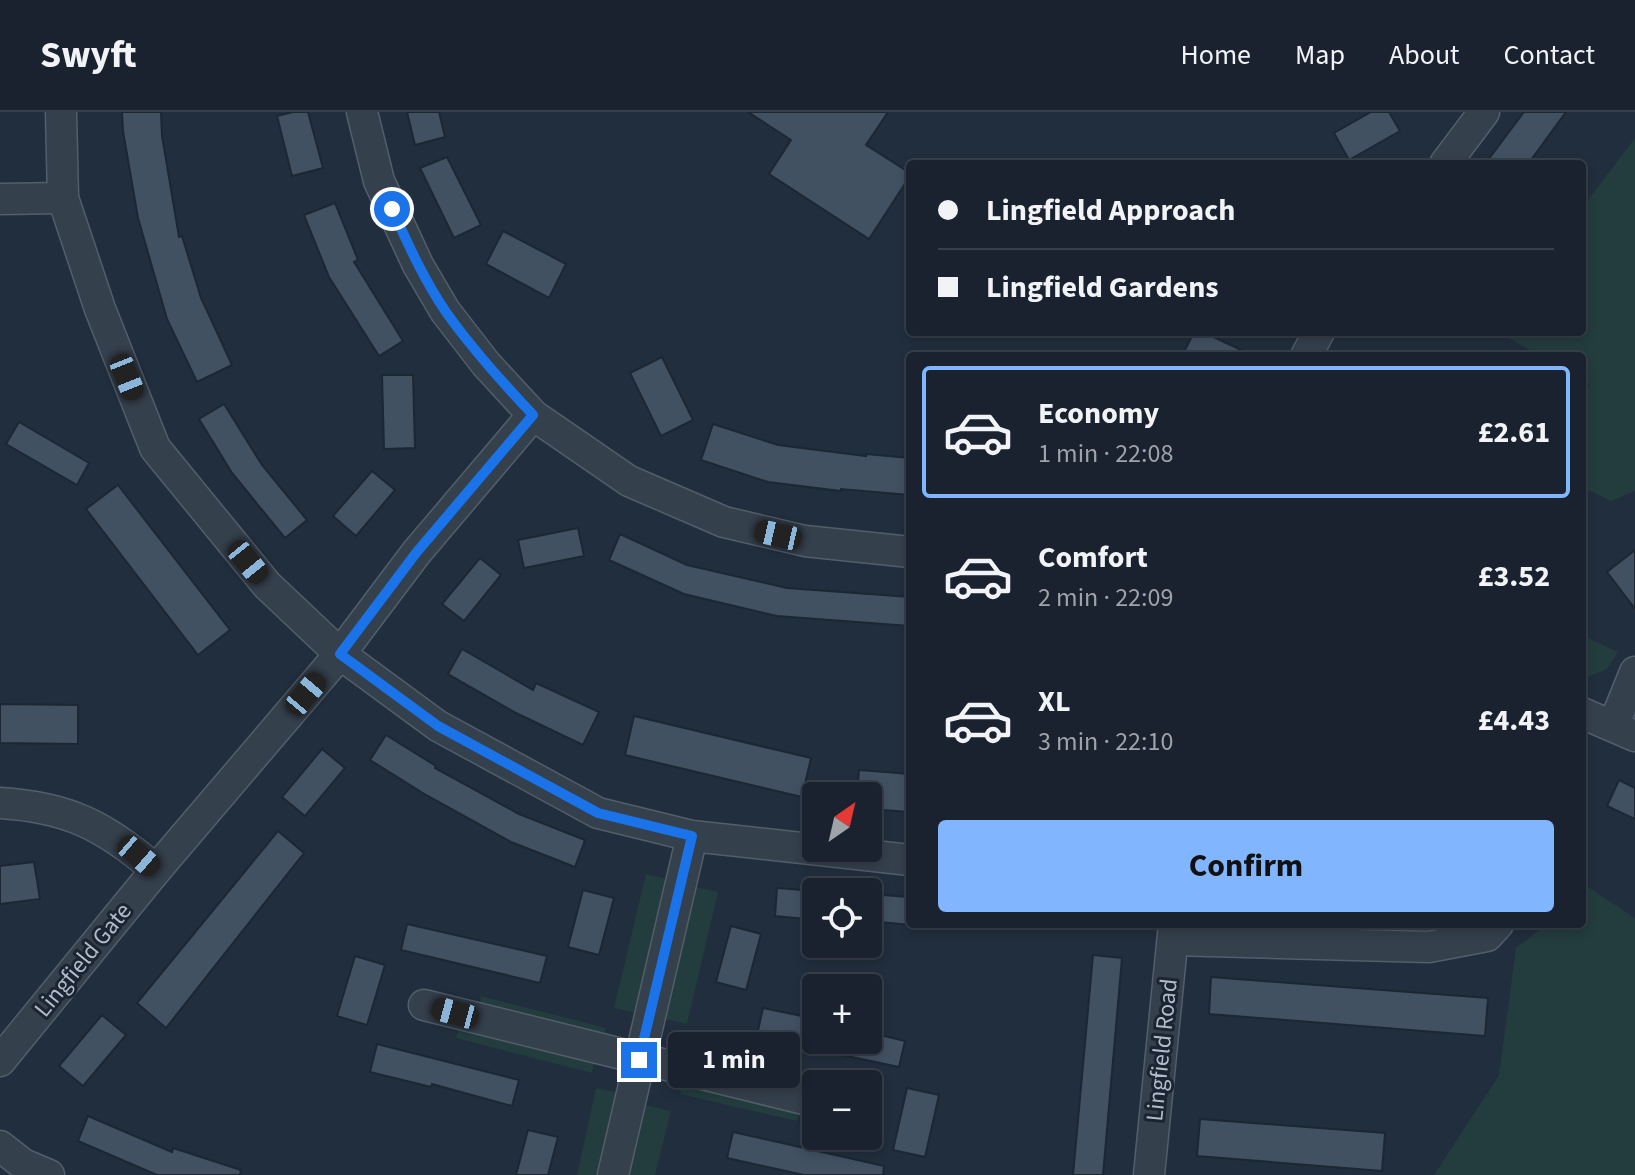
<!DOCTYPE html>
<meta charset="utf-8">
<style>
body{margin:0;font-family:"Source Sans 3",sans-serif;background:#262f3a;color:#f1f3f6;height:100vh;display:flex;flex-direction:column;font-size:30px;white-space:nowrap}
*{box-sizing:border-box;margin:0}
p{font-size:26px;color:#9fa4aa}
.icon{flex:none;width:44px;height:44px;fill:none;stroke:currentColor;stroke-width:2;stroke-linecap:round;stroke-linejoin:round}
.map{position:relative;flex:1;overflow:hidden}
.details{position:absolute;left:906px;top:240px;width:680px;height:576px;display:flex;flex-direction:column;background:#19222e;border-radius:8px;box-shadow:0 4px 12px #0003,0 0 0 2px #373f4a}
.details>*{flex:none}
.banner{position:absolute;left:906px;top:48px;width:680px;height:176px;border-radius:8px;box-shadow:0 4px 12px #0003,0 0 0 2px #373f4a;display:grid;align-content:center;height:176px;padding:0 32px;background:#19222e}
.needle{width:52px;rotate:34deg}
.fabs{position:absolute;left:802px;top:670px;display:grid;gap:16px}
.fabs a{display:grid;place-items:center;width:80px;height:80px;border-radius:8px;background:#19222e;box-shadow:0 4px 12px #0003,0 0 0 2px #373f4a;font-size:40px}
.end{position:absolute;width:36px;height:36px;margin:-18px;border:10px solid #1a73e8;background:#fff;box-shadow:0 0 0 4px #fff}
.from{border-radius:50%}
.bubble{position:absolute;height:56px;border-radius:8px;background:#19222e;box-shadow:0 4px 12px #0003,0 0 0 2px #373f4a;font-size:26px;font-weight:700;line-height:56px;text-align:center}
.car{position:absolute;width:24px;height:48px;margin:-24px -12px;border-radius:10px;box-shadow:0 0 6px 2px #0007;background:linear-gradient(#222 24%,#8ab4d8 0 40%,#222 0 76%,#8ab4d8 0 86%,#222 0)}
.banner b{display:flex;align-items:center;gap:28px;height:76px;font-size:30px}
.banner b+b{border-top:2px solid #373f4a}
.banner i{width:20px;height:20px;background:#f1f3f6}
ul{padding:14px 0 0;list-style:none}
li{display:flex;align-items:center;gap:24px;height:132px;margin:0 16px 12px;padding:0 16px;border:4px solid transparent;border-radius:8px}
li div{flex:1}
li b{display:block;font-size:30px}
li em{font-style:normal;font-weight:700}
li.current{border-color:#81b5fe}
li>.icon{width:72px;height:72px;stroke-width:1.5}
.primary-button{display:flex;gap:16px;margin-top:auto;padding:16px 32px}
.primary-button a{flex:1;height:92px;border-radius:8px;background:#81b5fe;color:#111;font-size:32px;font-weight:700;line-height:92px;text-align:center}
header{display:flex;align-items:center;gap:48px;box-sizing:border-box;height:112px;padding:0 40px;background:#19222e;border-bottom:2px solid #373f4a}
header strong{font-size:38px}
nav{display:flex;gap:44px;margin-inline-start:auto;font-size:28px}
.map>svg:first-child{display:block}
.green{fill:#233c3e}
.building{fill:#425162;stroke:#1d2734;stroke-width:2}
.lines{fill:none;stroke-linecap:round;stroke-linejoin:round}
.minor-casing{stroke:#535e6b;stroke-width:33}
.minor{stroke:#35404d;stroke-width:30}
.route{stroke:#1a73e8;stroke-width:10}
.labels{text-anchor:middle;dominant-baseline:central;stroke-width:6;stroke-linejoin:round;paint-order:stroke}
.street-label{font-size:24px;fill:#b1bbc9;stroke:#1b2532}
</style>
<header>
<strong>Swyft</strong>
<nav><a>Home</a><a>Map</a><a>About</a><a>Contact</a></nav>
</header>
<div class="map">
<svg width="1635" height="1063" viewBox="0 0 1635 1063">
<rect width="100%" height="100%" fill="#212e3d"/>
<g class="green">
<polygon points="1635,26 1635,379 1611,389 1582,375 1582,286 1590,272 1582,267 1582,244 1541,244 1498,220 1582,220 1582,96"/>
<polygon points="1582,523 1618,540 1607,557 1582,567"/>
<polygon points="646,762 672,768 640,902 614,896"/>
<polygon points="1582,771 1635,806 1635,1063 1434,1063 1499,963 1516,836 1547,812 1582,812"/>
<polygon points="691,774 718,780 687,912 660,906"/>
<polygon points="481,884 606,916 603,927 478,896"/>
<polygon points="459,913 595,947 592,961 456,926"/>
<polygon points="691,937 812,964 809,976 689,948"/>
<polygon points="683,969 801,996 797,1009 680,982"/>
<polygon points="596,976 622,981 604,1063 577,1063"/>
<polygon points="641,992 671,999 655,1063 624,1063"/>
</g>
<g class="building">
<polygon points="122,0 161,0 162,24 179,125 182,124 201,186 232,253 197,270 167,207 138,106 123,19"/>
<polygon points="293,0 308,0 323,56 292,64 277,4"/>
<polygon points="407,0 439,0 445,25 415,33"/>
<polygon points="748,0 888,0 866,33 910,61 910,64 869,127 769,62 791,28"/>
<polygon points="1371,0 1389,0 1400,19 1349,48 1334,21"/>
<polygon points="1524,0 1566,0 1528,52 1485,52"/>
<polygon points="447,45 481,113 454,126 420,56"/>
<polygon points="335,91 358,148 354,150 403,229 379,244 329,165 304,103"/>
<polygon points="503,119 566,152 549,186 486,152"/>
<polygon points="1194,220 1203,220 1254,244 1182,244"/>
<polygon points="662,245 693,308 661,324 630,261"/>
<polygon points="382,263 413,263 415,336 384,337"/>
<polygon points="224,292 262,353 307,408 285,426 232,361 199,307"/>
<polygon points="19,310 89,351 77,373 6,332"/>
<polygon points="713,312 778,333 866,344 866,342 910,346 910,383 841,377 841,379 768,370 701,348"/>
<polygon points="372,359 395,378 356,424 333,404"/>
<polygon points="118,373 230,518 198,543 86,397"/>
<polygon points="578,416 584,444 524,456 518,428"/>
<polygon points="620,422 687,453 787,476 910,485 910,514 777,504 684,482 609,448"/>
<polygon points="1635,438 1635,497 1607,460"/>
<polygon points="480,446 501,463 464,509 442,492"/>
<polygon points="462,537 533,578 536,571 599,600 583,633 516,601 448,562"/>
<polygon points="0,592 78,593 78,632 0,631"/>
<polygon points="634,604 811,646 802,685 625,643"/>
<polygon points="386,623 436,654 435,656 519,702 585,728 575,755 511,730 426,683 370,648"/>
<polygon points="322,637 345,656 305,704 282,685"/>
<polygon points="859,658 910,662 910,700 868,697 868,684 857,684"/>
<polygon points="1619,668 1635,676 1635,707 1607,694"/>
<polygon points="278,719 304,741 166,916 137,891"/>
<polygon points="34,750 40,787 0,792 0,754"/>
<polygon points="777,776 816,779 816,808 775,804"/>
<polygon points="583,778 614,786 599,843 568,835"/>
<polygon points="868,782 910,785 910,812 912,813 868,809"/>
<polygon points="407,812 547,844 540,871 401,838"/>
<polygon points="731,814 761,822 746,878 716,870"/>
<polygon points="1093,843 1122,846 1103,1063 1073,1063"/>
<polygon points="355,844 385,853 367,913 337,904"/>
<polygon points="1211,865 1488,886 1485,924 1209,902"/>
<polygon points="763,896 816,907 816,936 757,923"/>
<polygon points="102,903 126,923 83,974 59,954"/>
<polygon points="868,920 905,929 899,955 819,938 820,928 868,928"/>
<polygon points="377,932 519,968 512,994 432,972 431,975 370,960"/>
<polygon points="907,976 939,983 925,1045 893,1038"/>
<polygon points="88,1004 172,1040 173,1036 241,1058 240,1063 157,1063 78,1029"/>
<polygon points="1200,1007 1385,1021 1382,1059 1197,1044"/>
<polygon points="528,1018 558,1025 548,1063 516,1063"/>
<polygon points="733,1020 884,1054 883,1063 804,1063 727,1046"/>
</g>
<g class="lines">
<defs>
<g id="minor">
<polyline points="61,0 63,86 100,197 155,336 267,473 340,542 438,614 598,701 692,724 910,748"/>
<polyline points="362,0 379,69 418,153 445,199 486,252 533,303 629,369 724,410 805,429 910,440"/>
<polyline points="1445,52 1484,0"/>
<polyline points="0,87 63,86"/>
<polyline points="1306,244 1319,220"/>
<polyline points="1582,601 1635,624"/>
<polyline points="1614,612 1635,560"/>
<path d="M0,691C68,695 105,714 156,758"/>
<polyline points="1173,828 1429,835 1487,824 1498,812"/>
<polyline points="424,893 816,990"/>
<polyline points="0,949 156,758 340,542 416,441 533,303"/>
<polyline points="0,1034 23,1052 49,1063"/>
<polyline points="613,1063 692,724"/>
<polyline points="1149,1063 1174,812"/>
</g>
</defs>
<use href="#minor" class="minor-casing"/>
<use href="#minor" class="minor"/>
</g>
<g class="lines">
<path class="route" d="M392,97C408,132 424,168 446,200C472,237 502,270 533,303L416,441L340,542L438,614L598,701L692,724L639,948"/>
</g>
<g class="labels">
<g class="street-label">
<text transform="translate(83 848) rotate(-51)">Lingfield Gate</text>
<text transform="translate(1162 938) rotate(-84)">Lingfield Road</text>
</g>
</g>
</svg>
<div class="fabs">
<a><svg class="needle" viewBox="-14 -14 28 28"><path d="M0-13l5 13h-10z" fill="#e53935"/><path d="M0 13l5-13h-10z" fill="#9fa4aa"/></svg></a>
<a><svg class="icon" aria-label="locate" viewBox="0 0 24 24"><circle cx="12" cy="12" r="6"/><path d="M12 2v4M12 18v4M2 12h4M18 12h4"/></svg></a>
<a>+</a>
<a>−</a>
</div>
<i class="end from" style="left:392px;top:97px"></i>
<i class="end" style="left:639px;top:948px"></i>
<div class="bubble" style="left:668px;top:920px;width:132px">1 min</div>
<i class="car" style="left:127px;top:265px;rotate:158deg"></i>
<i class="car" style="left:778px;top:423px;rotate:283deg"></i>
<i class="car" style="left:248px;top:450px;rotate:141deg"></i>
<i class="car" style="left:306px;top:582px;rotate:40deg"></i>
<i class="car" style="left:139px;top:744px;rotate:131deg"></i>
<i class="car" style="left:455px;top:901px;rotate:285deg"></i>
<div class="banner">
<b><i class="from"></i>Lingfield Approach</b>
<b><i></i>Lingfield Gardens</b>
</div>
<section class="details">
<ul>
<li class="current"><svg class="icon" aria-label="car" viewBox="0 0 24 24"><path d="M5 17H2v-5l4-1 3-4h7l3 4 3 1v5h-3M9 17h6M6 11h13"/><circle cx="7" cy="17" r="2"/><circle cx="17" cy="17" r="2"/></svg><div><b>Economy</b><p>1 min · 22:08</p></div><em>£2.61</em></li>
<li><svg class="icon" aria-label="car" viewBox="0 0 24 24"><path d="M5 17H2v-5l4-1 3-4h7l3 4 3 1v5h-3M9 17h6M6 11h13"/><circle cx="7" cy="17" r="2"/><circle cx="17" cy="17" r="2"/></svg><div><b>Comfort</b><p>2 min · 22:09</p></div><em>£3.52</em></li>
<li><svg class="icon" aria-label="car" viewBox="0 0 24 24"><path d="M5 17H2v-5l4-1 3-4h7l3 4 3 1v5h-3M9 17h6M6 11h13"/><circle cx="7" cy="17" r="2"/><circle cx="17" cy="17" r="2"/></svg><div><b>XL</b><p>3 min · 22:10</p></div><em>£4.43</em></li>
</ul>
<div class="primary-button"><a>Confirm</a></div>
</section>
</div>
